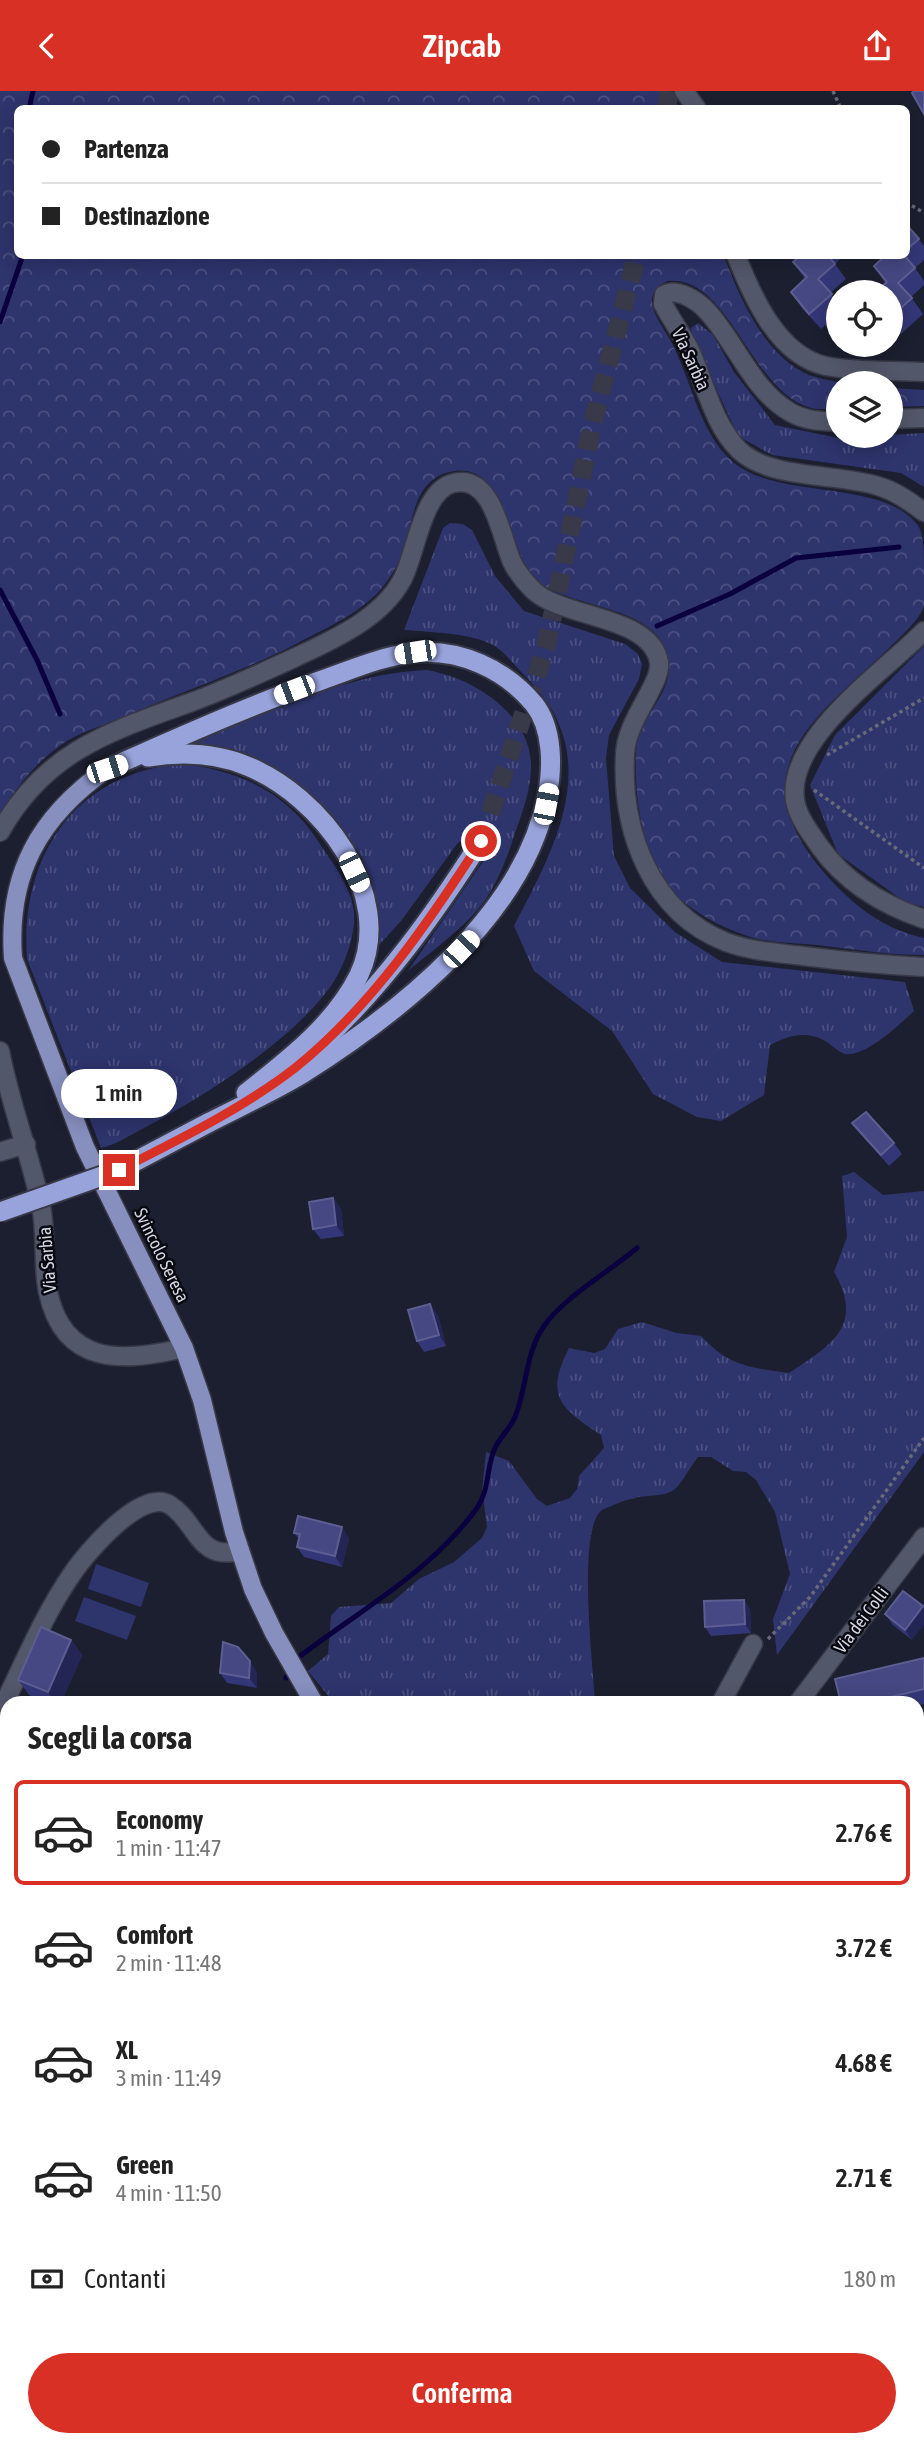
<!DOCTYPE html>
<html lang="it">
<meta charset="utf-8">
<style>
body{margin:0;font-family:"Asap Condensed",sans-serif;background:#f2f2f2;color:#222;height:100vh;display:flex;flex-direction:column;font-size:26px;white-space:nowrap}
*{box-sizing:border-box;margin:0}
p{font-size:23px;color:#767676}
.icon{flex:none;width:38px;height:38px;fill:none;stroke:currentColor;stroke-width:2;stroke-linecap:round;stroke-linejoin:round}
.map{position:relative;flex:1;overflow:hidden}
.sheet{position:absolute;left:0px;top:1605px;width:924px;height:751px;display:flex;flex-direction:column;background:#fff;border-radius:21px 21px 0 0;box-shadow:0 4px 18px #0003}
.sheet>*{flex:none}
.guide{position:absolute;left:14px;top:14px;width:896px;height:154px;border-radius:10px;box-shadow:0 4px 18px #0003;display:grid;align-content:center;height:154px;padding:0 28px;background:#fff}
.fabs{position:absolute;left:826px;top:189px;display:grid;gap:14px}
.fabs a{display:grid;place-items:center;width:77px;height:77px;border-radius:50%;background:#fff;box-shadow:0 4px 18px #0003;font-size:35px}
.end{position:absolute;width:32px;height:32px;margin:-16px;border:9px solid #d93025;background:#fff;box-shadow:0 0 0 4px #fff}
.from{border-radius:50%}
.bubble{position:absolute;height:49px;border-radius:24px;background:#fff;box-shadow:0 4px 18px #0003;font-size:23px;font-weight:600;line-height:49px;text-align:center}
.car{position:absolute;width:21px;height:42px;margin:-21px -10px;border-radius:9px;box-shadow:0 0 5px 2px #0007;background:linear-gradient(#fff 24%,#345 0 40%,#fff 0 76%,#345 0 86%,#fff 0)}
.guide b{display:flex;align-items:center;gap:24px;height:66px;font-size:26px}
.guide b+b{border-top:2px solid #e0e0e0}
.guide i{width:18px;height:18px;background:#222}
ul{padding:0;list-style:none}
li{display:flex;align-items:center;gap:21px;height:105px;margin:0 14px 10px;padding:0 14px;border:4px solid transparent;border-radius:10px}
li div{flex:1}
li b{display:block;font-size:26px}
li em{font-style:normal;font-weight:600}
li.on{border-color:#d93025}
li>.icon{width:63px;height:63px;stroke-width:1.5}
h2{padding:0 28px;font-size:32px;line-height:84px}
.pay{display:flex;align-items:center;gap:18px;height:77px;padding:0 28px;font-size:26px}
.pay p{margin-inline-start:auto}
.cta{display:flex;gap:14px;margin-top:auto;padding:14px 28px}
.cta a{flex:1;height:80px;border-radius:42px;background:#d93025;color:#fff;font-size:28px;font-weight:600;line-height:80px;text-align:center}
header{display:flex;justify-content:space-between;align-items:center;height:91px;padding:0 28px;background:#d93025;color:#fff;font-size:32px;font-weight:600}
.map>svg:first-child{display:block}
.grass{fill:url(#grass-tufts)}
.forest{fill:url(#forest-crowns)}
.pitch{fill:#2e346c}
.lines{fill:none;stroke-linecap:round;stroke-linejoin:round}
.stream{stroke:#0a003f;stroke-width:5}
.primary-tunnel{stroke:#383a4a;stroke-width:18;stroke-dasharray:18 9;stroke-linecap:butt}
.trunk-tunnel{stroke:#383a4a;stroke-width:19;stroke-dasharray:19 10;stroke-linecap:butt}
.minor-casing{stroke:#383947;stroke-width:21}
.tertiary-casing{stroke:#383947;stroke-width:21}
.primary-casing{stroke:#383947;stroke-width:21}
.trunk-casing{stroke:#383947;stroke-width:23}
.path{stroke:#686a78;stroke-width:3.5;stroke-dasharray:3.5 3.5;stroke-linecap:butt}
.minor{stroke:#53576a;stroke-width:18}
.tertiary{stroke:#53576a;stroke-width:18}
.primary{stroke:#878fbf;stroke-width:18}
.trunk{stroke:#98a2db;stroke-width:19}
.trunk-bridge-casing{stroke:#383947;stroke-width:23;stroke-linecap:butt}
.trunk-bridge{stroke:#98a2db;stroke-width:19}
.wall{fill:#343777}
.shaded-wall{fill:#232655}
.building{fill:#454882;stroke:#5c5e91;stroke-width:2}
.route{stroke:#d93025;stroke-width:9}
.labels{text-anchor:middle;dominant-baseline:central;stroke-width:5;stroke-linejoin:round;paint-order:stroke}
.street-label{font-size:18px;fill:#d4d6e1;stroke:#080910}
</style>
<header><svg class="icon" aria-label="back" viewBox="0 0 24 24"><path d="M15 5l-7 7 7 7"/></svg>Zipcab<svg class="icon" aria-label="share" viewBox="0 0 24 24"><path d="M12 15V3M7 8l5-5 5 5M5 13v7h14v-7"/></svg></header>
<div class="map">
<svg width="924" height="2354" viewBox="0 0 924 2354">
<defs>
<pattern id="grass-tufts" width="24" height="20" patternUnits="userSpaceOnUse" patternTransform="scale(1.75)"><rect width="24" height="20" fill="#2e346c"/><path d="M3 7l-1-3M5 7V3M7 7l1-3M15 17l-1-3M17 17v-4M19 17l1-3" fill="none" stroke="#4b5181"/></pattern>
<pattern id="forest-crowns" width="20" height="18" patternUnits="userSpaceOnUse" patternTransform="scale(1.75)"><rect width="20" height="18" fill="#2e346c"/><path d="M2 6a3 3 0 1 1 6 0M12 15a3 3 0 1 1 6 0" fill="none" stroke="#4b5181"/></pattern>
</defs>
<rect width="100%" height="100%" fill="#1c1f2f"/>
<g class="grass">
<polygon points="698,232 713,244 734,281 775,334 838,347 924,342 924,396 901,382 772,364 738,345 692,245 691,237"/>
<path d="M450,432L463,433L472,439L495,485L524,520L625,553L638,563L642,573L639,588L609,644L606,667L614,765L630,797L675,841L722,871L905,891L914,920C900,933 866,966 845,963C839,961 832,955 827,951C807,939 790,944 770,954L764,1004L721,1030L697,1026L653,1003L612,940L534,880L514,835C558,751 606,663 524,584C515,575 504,560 493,554C471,542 429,541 404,539L443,437Z"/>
<polygon points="924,555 924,816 905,811 838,763 810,694 835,644"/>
<path d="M427,579C473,587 528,621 531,672C532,696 522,722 514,745C507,767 499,788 486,808C466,836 434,858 408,880L486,766L488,751L482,741H471L457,753L401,830L368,866L374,835L316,715L194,656L193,650C268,622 347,582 427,579Z"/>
<path d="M180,673C237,678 286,701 318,750C332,772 351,794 354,821C356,843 345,873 333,892C295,948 204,1006 144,1037C130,1044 116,1054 101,1057L27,868C20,767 73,683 180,673Z"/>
<path d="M854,1081L883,1104L924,1100V1361L777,1564L773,1528L790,1483L775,1421L756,1389L746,1381L733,1380L711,1366H698C690,1376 684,1389 676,1397C665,1407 648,1403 635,1407C624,1409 614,1414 604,1418C575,1431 594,1581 595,1612H334L308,1580L328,1563L331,1525L339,1516L391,1512L419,1488L454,1471L482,1447L487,1436L482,1399L486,1361L509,1370L537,1408L547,1415L570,1407L577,1398L579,1385L604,1357L601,1344C561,1317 544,1306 569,1257L594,1262L605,1258L618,1238L642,1231L677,1242L701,1245C730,1276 749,1276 789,1282C831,1254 865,1235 834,1181L847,1146L842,1085Z"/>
</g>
<g class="forest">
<path d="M0,0H665L681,17L18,18V164L724,165C739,205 761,257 801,280C813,287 828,289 842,292H838V318C830,317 819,319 811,317C750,301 730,183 667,190C641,204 654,222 666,242C691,282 697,341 734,372C782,410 885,387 919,436C924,447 924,463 924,477C924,488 924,502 924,514C921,528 898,548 888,558C815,627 738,678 821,778C848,810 881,838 924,847V864C890,864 858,859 825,855C802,852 776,853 754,847C723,838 684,818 665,791C641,757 634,701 636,660C639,621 678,602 667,562C654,515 573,517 540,492C505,465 509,366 449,381C412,390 413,435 402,463C397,476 389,489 380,499C359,523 324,538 296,553C239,582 178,602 119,628C100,636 77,642 61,654C35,672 16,697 0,723Z"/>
<polygon points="891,297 924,299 924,315 891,316"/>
</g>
<g class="pitch">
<polygon points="96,1473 149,1492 141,1516 88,1498"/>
<polygon points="84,1506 136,1525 127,1549 75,1530"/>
</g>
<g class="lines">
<g class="stream">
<polyline points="29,18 33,0"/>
<polyline points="0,231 23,164"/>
<polyline points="0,499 37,569 60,623"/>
<polyline points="657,535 730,503 796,467 899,456"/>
<path d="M295,1569C358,1520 429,1483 477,1417C490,1398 486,1376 495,1357C500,1346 510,1338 515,1326C527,1297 525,1262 544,1235C563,1207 610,1180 637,1157"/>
<polyline points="286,1587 286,1586"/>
<polyline points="0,2130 7,2119"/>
</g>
<polyline class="primary-tunnel" points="371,2354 371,2348"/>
<g class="trunk-tunnel">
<polyline points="667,18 669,0"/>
<polyline points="481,750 546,556 593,331 637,164"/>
</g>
<defs>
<g id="minor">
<polyline points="721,1612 753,1553"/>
<path d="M0,1621C23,1575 43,1525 72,1483C87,1461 142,1396 170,1414C198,1432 197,1470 240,1460"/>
<polyline points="0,1791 7,1798"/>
<polyline points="0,1982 7,1972"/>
<polyline points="917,2052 924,2049"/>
<polyline points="0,2191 7,2196"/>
<polyline points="917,2255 924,2254"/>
<polyline points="86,2348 87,2354"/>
<polyline points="401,2354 403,2348"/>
<polyline points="681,2354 684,2348"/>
</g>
<g id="tertiary">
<polyline points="684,0 697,18"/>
<path d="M736,164C752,205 778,265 826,275C857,281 892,279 924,281"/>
<polyline points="891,328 924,327"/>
<path d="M838,331C822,330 805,330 790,321C751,298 736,251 707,220C698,210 677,196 664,204L663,213C671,228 682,243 690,259C705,292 713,333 739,359C770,389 838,382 878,395C895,400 909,410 924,421"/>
<path d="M924,540C885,580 786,647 795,709C798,727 810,741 820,756C846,792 883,814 924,828"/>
<path d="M0,741C45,661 108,641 189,612C225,599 259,583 294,567C332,549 381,528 402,489C416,464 422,398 454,392C493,383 501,446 512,471C517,481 525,491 533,499C563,528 651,524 659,571C662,593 626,629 625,663C621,739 650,821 726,851C750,860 778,862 803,865C843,870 883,874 924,876"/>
<path d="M0,960C10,1013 30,1063 41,1115C47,1144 42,1173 48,1201C64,1276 124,1271 184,1257"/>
<polyline points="0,1061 26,1053"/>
<polyline points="798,1612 924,1446"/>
<polyline points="917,1788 924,1786"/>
<polyline points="917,1833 924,1829"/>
<polyline points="532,2354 536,2348"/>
</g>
<path id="primary" d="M107,678C39,726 7,783 13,867L85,1056L184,1257L202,1309L234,1441L253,1498L274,1542L314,1612"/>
<g id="trunk">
<path d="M148,666C180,661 216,662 247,675C320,704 397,803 359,884C335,933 288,969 246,1002"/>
<path d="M107,678C178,647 248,615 322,589C351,579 382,565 413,562C459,557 505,578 534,613C553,637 553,676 547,705C525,823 399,922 302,983C272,1001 239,1016 208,1032"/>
<path d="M318,955C383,895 434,824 481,750"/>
</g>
</defs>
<use href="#minor" class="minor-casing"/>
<use href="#tertiary" class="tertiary-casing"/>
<use href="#primary" class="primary-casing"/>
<use href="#trunk" class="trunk-casing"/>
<g class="path">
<polyline points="833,0 841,18"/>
<polyline points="906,111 924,122"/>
<polyline points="827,664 924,607"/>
<polyline points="814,699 924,777"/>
<polyline points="768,1548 810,1506 924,1347"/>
<polyline points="917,2083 924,2099"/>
<polyline points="460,2354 462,2348"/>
</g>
<use href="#minor" class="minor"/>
<use href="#tertiary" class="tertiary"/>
<use href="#primary" class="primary"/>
<use href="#trunk" class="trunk"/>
<defs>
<polyline id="trunk-bridge" points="0,1121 119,1079 208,1032"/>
</defs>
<use href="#trunk-bridge" class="trunk-bridge-casing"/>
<use href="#trunk-bridge" class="trunk-bridge"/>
</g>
<g class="wall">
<polygon points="906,133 924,155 924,169 915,177 924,190 924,194 911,206 923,223 901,243 891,231 891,201 874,175 886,164 906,164"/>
<polygon points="801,164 844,164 835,173 846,188 830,202 838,213 838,223 821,238 802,217 791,201 805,188 793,171"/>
<polygon points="852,1032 894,1052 902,1063 889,1075 860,1042"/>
<polygon points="333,1107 341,1118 344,1145 321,1148 313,1138"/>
<polygon points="438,1224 446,1255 424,1261 417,1250"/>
<polygon points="294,1442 349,1447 342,1476 304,1466 297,1456 299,1448"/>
<polygon points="903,1500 912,1549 893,1534 885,1523"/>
<polygon points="744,1509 750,1518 751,1542 711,1545 705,1536"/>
<polygon points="71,1549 82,1564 61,1612 46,1612 29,1604 18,1589"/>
<polygon points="924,1567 924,1613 917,1615 917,1612 841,1612"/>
<polygon points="257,1581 257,1597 227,1592 220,1582"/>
<polygon points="924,1647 924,1701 919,1694 917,1695 917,1650"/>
<polygon points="7,1738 7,1782 0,1778 0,1740"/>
<polygon points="0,1819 7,1827 7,1867 0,1869"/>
<polygon points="924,1951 924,2013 917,2015 917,1960 920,1959"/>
<polygon points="917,2125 924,2135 924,2215 917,2216"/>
<polygon points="7,2151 7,2175 0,2167 0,2159"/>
<polygon points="0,2207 7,2213 7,2267 0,2274"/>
<polygon points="42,2348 75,2348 75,2350 45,2354"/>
<polygon points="568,2348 594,2348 590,2354 576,2354"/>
<polygon points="714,2348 843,2348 844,2352 839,2354 711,2354"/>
</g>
<g class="shaded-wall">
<polygon points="333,1107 341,1118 344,1145 336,1134"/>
<polygon points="430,1213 438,1224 446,1255 439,1244"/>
<polygon points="342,1436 349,1447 342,1476 335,1465"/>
<polygon points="744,1509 750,1518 751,1542 745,1533"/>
<polygon points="923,1515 924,1517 924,1534 912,1549 905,1539"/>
<polygon points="71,1549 82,1564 61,1612 55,1612 48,1601"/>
<polygon points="250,1570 257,1581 257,1597 249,1587"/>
<polygon points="5,2059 7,2062 7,2078 0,2090 0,2068"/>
<polygon points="917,2125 924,2135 924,2168 917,2135"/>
<polygon points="32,2348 36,2348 39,2354 33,2354"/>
<polygon points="186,2348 193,2348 191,2354 190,2354"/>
<polygon points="579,2348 594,2348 590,2354 580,2354 578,2350"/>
<polygon points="647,2348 650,2348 654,2354 644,2354"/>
<polygon points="746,2348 752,2348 756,2354 743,2354"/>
</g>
<g class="building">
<polygon points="914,0 924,0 924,23 912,2"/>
<polygon points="906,133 919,148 906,159"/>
<polygon points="801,164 827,164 835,173 818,188 832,203 809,223 791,201 807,186 793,171"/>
<polygon points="886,164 904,164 915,177 898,192 912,207 891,226 891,201 875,201 887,191 874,175"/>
<polygon points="866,1021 894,1052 881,1064 852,1032"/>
<polygon points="333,1107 336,1134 313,1138 309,1111"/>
<polygon points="430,1213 439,1244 417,1250 408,1219"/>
<polygon points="298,1425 342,1436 335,1465 297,1456 300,1443 294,1442"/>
<polygon points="903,1500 923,1515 905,1539 885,1523"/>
<polygon points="744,1509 745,1533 705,1536 704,1510"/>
<polygon points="41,1536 71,1549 48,1601 18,1589"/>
<polygon points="223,1551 238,1556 250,1570 249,1587 220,1582"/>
<polygon points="924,1567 924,1598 866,1612 841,1612 835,1588"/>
<polygon points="924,1647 924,1691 918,1693 917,1689 917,1650"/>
<polygon points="7,1677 7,1690 2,1688"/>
<polygon points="4,1737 7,1738 7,1772 0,1768 0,1740"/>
<polygon points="0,1819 7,1827 7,1848 0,1850"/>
<polygon points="924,1951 924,1997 917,1999 917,1960 920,1959 918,1953"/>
<polygon points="7,1999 7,2060 5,2059 0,2068 0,2004 3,2006"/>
<polygon points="917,2135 924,2168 924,2186 917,2188"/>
<polygon points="7,2151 7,2170 0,2165 0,2159"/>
<polygon points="0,2207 7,2213 7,2259 2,2253 0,2255"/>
<polygon points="924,2337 924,2354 887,2354 885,2348 917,2348 917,2339"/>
<polygon points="3,2347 7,2347 7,2348 32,2348 33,2354 4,2354"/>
<polygon points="88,2348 186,2348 188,2352 195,2354 204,2348 246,2348 249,2354 162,2354 160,2351 156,2354 88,2354"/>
<polygon points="612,2348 647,2348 644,2354 609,2354"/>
<polygon points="714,2348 746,2348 743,2354 712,2354 711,2353"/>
<polygon points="752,2348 808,2348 791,2354 756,2354"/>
</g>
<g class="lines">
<path class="route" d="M119,1079C178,1049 242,1018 295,977C371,916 429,831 481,750"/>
</g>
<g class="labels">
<g class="street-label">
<text transform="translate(691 268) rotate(65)">Via Sarbia</text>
<text transform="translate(162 1164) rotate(64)">Svincolo Seresa</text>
<text transform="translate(47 1169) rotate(-95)">Via Sarbia</text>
<text transform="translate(861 1529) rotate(-53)">Via dei Colli</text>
</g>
</g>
</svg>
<div class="fabs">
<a><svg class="icon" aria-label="locate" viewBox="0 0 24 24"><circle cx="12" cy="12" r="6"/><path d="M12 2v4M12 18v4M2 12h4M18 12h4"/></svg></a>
<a><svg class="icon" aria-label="layers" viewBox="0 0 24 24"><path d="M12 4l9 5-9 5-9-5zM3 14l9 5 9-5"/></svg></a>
</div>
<i class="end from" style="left:481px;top:750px"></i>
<i class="end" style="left:119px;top:1079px"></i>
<div class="bubble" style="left:61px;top:978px;width:116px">1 min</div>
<i class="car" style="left:415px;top:561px;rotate:261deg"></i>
<i class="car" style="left:294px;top:599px;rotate:249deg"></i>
<i class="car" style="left:107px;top:678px;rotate:72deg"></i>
<i class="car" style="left:546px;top:713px;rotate:11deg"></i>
<i class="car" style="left:354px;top:781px;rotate:155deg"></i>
<i class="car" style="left:461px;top:858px;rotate:44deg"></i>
<div class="guide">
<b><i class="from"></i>Partenza</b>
<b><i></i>Destinazione</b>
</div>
<section class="sheet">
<h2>Scegli la corsa</h2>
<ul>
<li class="on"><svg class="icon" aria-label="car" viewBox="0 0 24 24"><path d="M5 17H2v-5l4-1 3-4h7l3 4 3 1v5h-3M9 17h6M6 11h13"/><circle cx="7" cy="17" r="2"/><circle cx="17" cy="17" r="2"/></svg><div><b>Economy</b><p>1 min · 11:47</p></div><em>2.76 €</em></li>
<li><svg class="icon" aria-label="car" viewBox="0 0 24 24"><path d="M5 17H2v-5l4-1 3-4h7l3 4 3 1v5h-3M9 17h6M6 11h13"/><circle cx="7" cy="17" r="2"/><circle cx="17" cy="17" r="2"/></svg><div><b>Comfort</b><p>2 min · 11:48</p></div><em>3.72 €</em></li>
<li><svg class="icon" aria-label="car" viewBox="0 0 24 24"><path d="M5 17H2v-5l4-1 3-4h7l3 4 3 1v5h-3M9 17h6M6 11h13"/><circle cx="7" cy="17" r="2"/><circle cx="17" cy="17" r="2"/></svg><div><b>XL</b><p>3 min · 11:49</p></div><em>4.68 €</em></li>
<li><svg class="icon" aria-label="car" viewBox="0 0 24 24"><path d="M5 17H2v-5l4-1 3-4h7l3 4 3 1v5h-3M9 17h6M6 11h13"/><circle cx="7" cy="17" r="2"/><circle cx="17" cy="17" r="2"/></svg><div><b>Green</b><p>4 min · 11:50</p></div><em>2.71 €</em></li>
</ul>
<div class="pay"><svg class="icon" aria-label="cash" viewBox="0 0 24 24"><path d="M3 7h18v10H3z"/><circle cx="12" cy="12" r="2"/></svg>Contanti<p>180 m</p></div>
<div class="cta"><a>Conferma</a></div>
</section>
</div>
